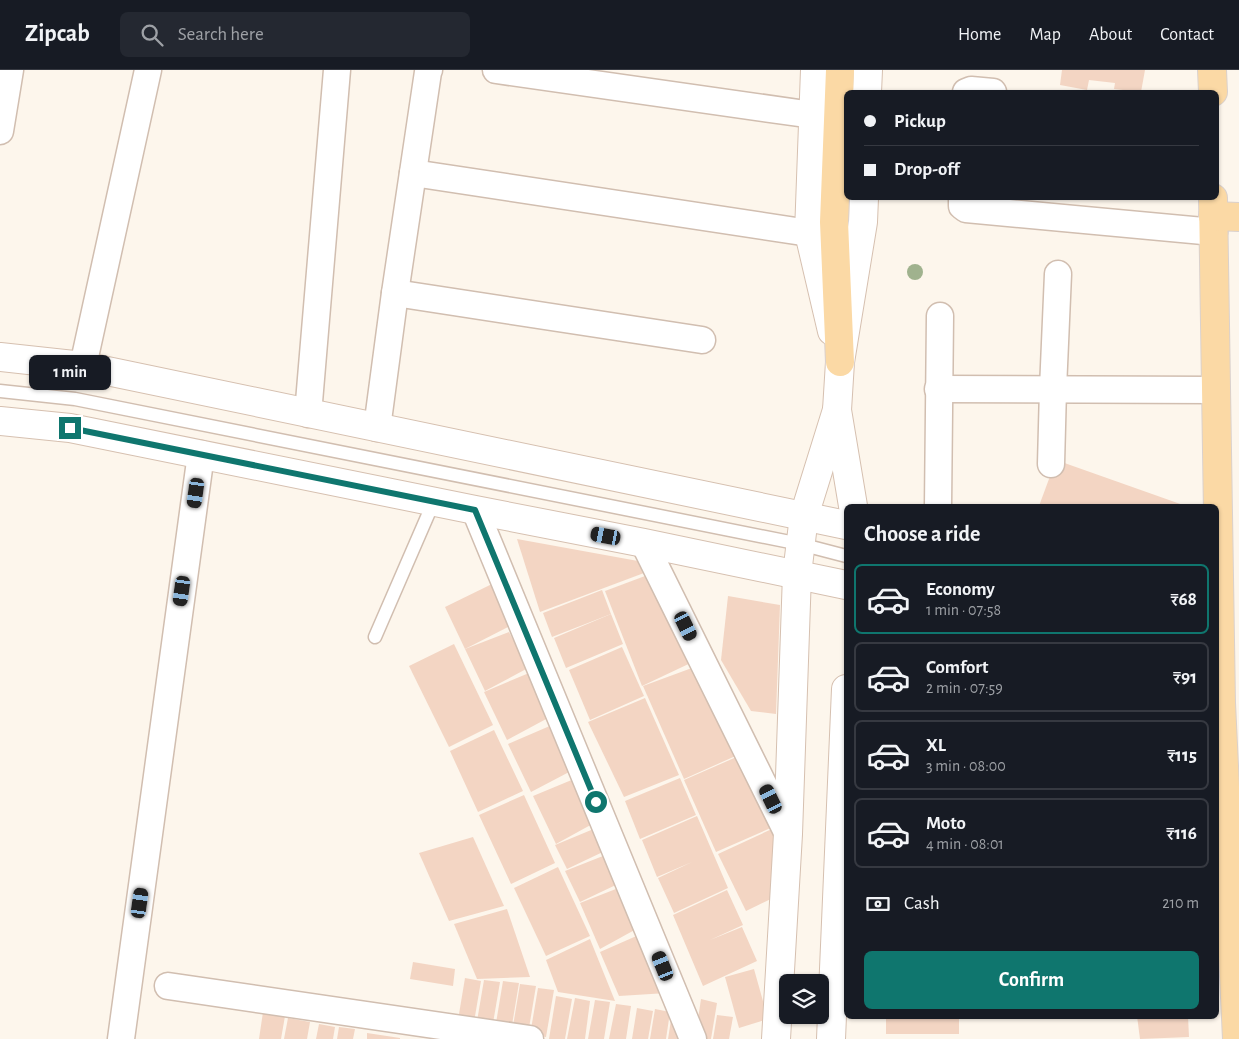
<!DOCTYPE html>
<meta charset="utf-8">
<style>
body{margin:0;font-family:"Alegreya Sans",sans-serif;background:#242831;color:#f1f3f6;height:100vh;display:flex;flex-direction:column;font-size:19px;white-space:nowrap}
*{box-sizing:border-box;margin:0}
p{font-size:16px;color:#9ea1a6}
.icon{flex:none;width:28px;height:28px;fill:none;stroke:currentColor;stroke-width:2;stroke-linecap:round;stroke-linejoin:round}
.map{position:relative;flex:1;overflow:hidden}
.panel{position:absolute;left:844px;top:434px;width:375px;height:515px;display:flex;flex-direction:column;background:#171b24;border-radius:8px;box-shadow:0 1px 4px #0004}
.panel>*{flex:none}
.top-card{position:absolute;left:844px;top:20px;width:375px;height:110px;border-radius:8px;box-shadow:0 1px 4px #0004;display:grid;align-content:center;height:110px;padding:0 20px;background:#171b24}
.fabs{position:absolute;left:779px;top:904px;display:grid;gap:10px}
.fabs a{display:grid;place-items:center;width:50px;height:50px;border-radius:8px;background:#171b24;box-shadow:0 1px 4px #0004;font-size:25px}
.end{position:absolute;width:22px;height:22px;margin:-11px;border:6px solid #0f766e;background:#fff;box-shadow:0 0 0 2px #fff}
.from{border-radius:50%}
.bubble{position:absolute;height:35px;border-radius:8px;background:#171b24;box-shadow:0 1px 4px #0004;font-size:16px;font-weight:700;line-height:35px;text-align:center}
.car{position:absolute;width:15px;height:30px;margin:-15px -8px;border-radius:6px;box-shadow:0 0 4px 1px #0007;background:linear-gradient(#222 24%,#8ab4d8 0 40%,#222 0 76%,#8ab4d8 0 86%,#222 0)}
.top-card b{display:flex;align-items:center;gap:18px;height:48px;font-size:19px}
.top-card b+b{border-top:1px solid #363941}
.top-card i{width:12px;height:12px;background:#f1f3f6}
ul{padding:0;list-style:none}
li{display:flex;align-items:center;gap:15px;height:70px;margin:0 10px 8px;padding:0 10px;border:2px solid #363941;border-radius:8px}
li div{flex:1}
li b{display:block;font-size:19px}
li em{font-style:normal;font-weight:700}
li.active{border-color:#0f766e}
li>.icon{width:45px;height:45px;stroke-width:1.5}
h2{padding:0 20px;font-size:22px;line-height:60px}
.pay{display:flex;align-items:center;gap:12px;height:55px;padding:0 20px;font-size:19px}
.pay p{margin-inline-start:auto}
.action{display:flex;gap:10px;margin-top:auto;padding:10px 20px}
.action a{flex:1;height:58px;border-radius:8px;background:#0f766e;color:#fff;font-size:20px;font-weight:700;line-height:58px;text-align:center}
header{display:flex;align-items:center;gap:30px;box-sizing:border-box;height:70px;padding:0 25px;background:#171b24;border-bottom:1px solid #363941}
header strong{font-size:24px}
nav{display:flex;gap:28px;margin-inline-start:auto;font-size:18px}
.search{width:350px;height:45px;background:#242831;display:flex;align-items:center;gap:12px;box-sizing:border-box;padding:0 18px;border-radius:8px;color:#9ea1a6;font-size:19px}
.map>svg:first-child{display:block}
.building{fill:#f3d5c3}
.lines{fill:none;stroke-linecap:round;stroke-linejoin:round}
.lane-casing{stroke:#d1beb0;stroke-width:15}
.street-casing{stroke:#d1beb0;stroke-width:29}
.secondary-casing{stroke:#d6c0b0;stroke-width:30}
.primary-casing{stroke:#dad1cd;stroke-width:30}
.lane{stroke:#fff;stroke-width:12}
.street{stroke:#fff;stroke-width:26}
.secondary{stroke:#fff;stroke-width:28}
.primary{stroke:#fbd9a5;stroke-width:28}
.tree{fill:#a0b28e}
.route{stroke:#0f766e;stroke-width:6}
</style>
<header>
<strong>Zipcab</strong>
<div class="search"><svg class="icon" aria-label="search" viewBox="0 0 24 24"><circle cx="10" cy="10" r="6"/><path d="M15 15l6 6"/></svg>Search here</div>
<nav><a>Home</a><a>Map</a><a>About</a><a>Contact</a></nav>
</header>
<div class="map">
<svg width="1239" height="969" viewBox="0 0 1239 969">
<rect width="100%" height="100%" fill="#fdf6ec"/>
<g class="building">
<polygon points="1062,0 1145,0 1141,22 1114,19 1115,13 1089,10 1087,20 1060,15"/>
<polygon points="1056,390 1186,436 1039,436"/>
<polygon points="517,469 649,493 652,500 540,542"/>
<polygon points="653,503 697,590 642,616 605,521"/>
<polygon points="492,514 510,556 465,579 445,537"/>
<polygon points="602,520 611,544 552,567 543,543"/>
<polygon points="728,526 780,535 776,644 751,641 721,590"/>
<polygon points="611,544 623,574 566,598 554,568"/>
<polygon points="509,562 528,598 485,621 465,579"/>
<polygon points="454,574 493,655 449,677 409,596"/>
<polygon points="622,577 644,626 590,650 569,600"/>
<polygon points="700,595 740,684 684,709 643,616"/>
<polygon points="529,603 548,648 507,670 484,622"/>
<polygon points="645,628 679,705 624,727 588,652"/>
<polygon points="552,655 571,701 531,722 508,674"/>
<polygon points="494,660 523,721 478,742 450,681"/>
<polygon points="741,685 773,757 716,782 684,710"/>
<polygon points="680,708 696,745 640,769 625,731"/>
<polygon points="574,709 596,752 556,774 533,726"/>
<polygon points="524,725 555,793 511,814 479,745"/>
<polygon points="697,746 728,818 674,843 658,808 692,792 657,807 642,770"/>
<polygon points="596,758 607,780 567,799 555,775"/>
<polygon points="774,758 777,826 746,841 718,784"/>
<polygon points="473,767 504,836 449,851 419,783"/>
<polygon points="608,784 620,813 580,832 565,801"/>
<polygon points="558,797 590,866 546,886 514,818"/>
<polygon points="621,817 640,857 600,879 580,833"/>
<polygon points="727,820 743,855 710,870 742,857 757,891 703,916 673,845"/>
<polygon points="507,839 530,907 477,909 454,854"/>
<polygon points="641,864 667,923 619,926 600,882"/>
<polygon points="590,869 615,931 558,922 546,890"/>
<polygon points="413,892 455,899 453,916 410,909"/>
<polygon points="754,899 768,949 739,958 725,907"/>
<polygon points="465,908 481,911 473,958 457,956"/>
<polygon points="484,910 500,912 492,959 476,957"/>
<polygon points="503,911 519,913 511,961 495,959"/>
<polygon points="520,914 536,916 528,964 512,962"/>
<polygon points="538,918 554,920 546,967 530,965"/>
<polygon points="556,926 572,929 565,969 549,969"/>
<polygon points="575,928 590,931 585,969 567,969"/>
<polygon points="701,929 717,933 711,969 695,969"/>
<polygon points="595,930 610,932 604,969 588,969"/>
<polygon points="616,934 631,936 626,969 609,969"/>
<polygon points="637,938 653,941 648,969 632,969"/>
<polygon points="655,939 670,942 666,969 650,969"/>
<polygon points="263,942 285,946 281,969 259,969"/>
<polygon points="717,945 733,947 729,969 713,969"/>
<rect x="886" y="946" width="73" height="18"/>
<polygon points="1137,946 1188,946 1189,967 1140,969"/>
<polygon points="288,948 310,952 307,969 284,969"/>
<polygon points="671,950 683,953 682,969 668,969"/>
<polygon points="319,954 335,957 333,969 316,969"/>
<polygon points="339,957 355,959 353,969 337,969"/>
<polygon points="367,963 400,968 400,969 367,969"/>
</g>
<g class="lines">
<defs>
<g id="lane">
<polyline points="0,321 75,329 800,474 846,486"/>
<polyline points="375,567 434,431"/>
</g>
<g id="street">
<polyline points="496,0 813,45"/>
<polyline points="966,22 971,20 993,22"/>
<polyline points="0,61 10,0"/>
<polyline points="413,103 809,163"/>
<polyline points="962,128 962,136 966,139 1214,162"/>
<polyline points="395,223 702,270"/>
<polyline points="83,296 148,0"/>
<polyline points="938,319 1216,320"/>
<polyline points="308,344 337,0"/>
<polyline points="377,358 395,223 428,2 429,0"/>
<polyline points="1051,394 1053,319 1058,204"/>
<polyline points="938,436 940,246"/>
<polyline points="475,440 693,969"/>
<polyline points="644,473 788,764"/>
<polyline points="168,916 530,969"/>
<polyline points="121,969 201,384"/>
</g>
<g id="secondary">
<polyline points="815,0 809,163 832,261"/>
<polyline points="867,22 868,0"/>
<polyline points="0,287 83,296 846,455"/>
<polyline points="0,351 70,358 475,440 644,473 846,515"/>
<polyline points="853,436 837,340 840,292 863,152 864,128"/>
<polyline points="776,969 788,764 797,504 804,446 837,340"/>
<polyline points="831,969 846,619"/>
</g>
<g id="primary">
<polyline points="1212,0 1213,22"/>
<polyline points="1213,128 1221,633 1237,969"/>
<polyline points="1213,146 1239,147"/>
<polyline points="840,292 834,152 840,0"/>
</g>
</defs>
<use href="#lane" class="lane-casing"/>
<use href="#street" class="street-casing"/>
<use href="#secondary" class="secondary-casing"/>
<use href="#primary" class="primary-casing"/>
<use href="#lane" class="lane"/>
<use href="#street" class="street"/>
<use href="#secondary" class="secondary"/>
<use href="#primary" class="primary"/>
</g>
<circle class="tree" cx="915" cy="202" r="8"/>
<g class="lines">
<polyline class="route" points="70,358 475,440 596,732"/>
</g>
</svg>
<div class="fabs">
<a><svg class="icon" aria-label="layers" viewBox="0 0 24 24"><path d="M12 4l9 5-9 5-9-5zM3 14l9 5 9-5"/></svg></a>
</div>
<i class="end from" style="left:596px;top:732px"></i>
<i class="end" style="left:70px;top:358px"></i>
<div class="bubble" style="left:29px;top:285px;width:82px">1 min</div>
<i class="car" style="left:196px;top:423px;rotate:188deg"></i>
<i class="car" style="left:606px;top:466px;rotate:281deg"></i>
<i class="car" style="left:182px;top:521px;rotate:188deg"></i>
<i class="car" style="left:686px;top:556px;rotate:154deg"></i>
<i class="car" style="left:771px;top:729px;rotate:334deg"></i>
<i class="car" style="left:140px;top:833px;rotate:8deg"></i>
<i class="car" style="left:663px;top:896px;rotate:338deg"></i>
<div class="top-card">
<b><i class="from"></i>Pickup</b>
<b><i></i>Drop-off</b>
</div>
<section class="panel">
<h2>Choose a ride</h2>
<ul>
<li class="active"><svg class="icon" aria-label="car" viewBox="0 0 24 24"><path d="M5 17H2v-5l4-1 3-4h7l3 4 3 1v5h-3M9 17h6M6 11h13"/><circle cx="7" cy="17" r="2"/><circle cx="17" cy="17" r="2"/></svg><div><b>Economy</b><p>1 min · 07:58</p></div><em>₹68</em></li>
<li><svg class="icon" aria-label="car" viewBox="0 0 24 24"><path d="M5 17H2v-5l4-1 3-4h7l3 4 3 1v5h-3M9 17h6M6 11h13"/><circle cx="7" cy="17" r="2"/><circle cx="17" cy="17" r="2"/></svg><div><b>Comfort</b><p>2 min · 07:59</p></div><em>₹91</em></li>
<li><svg class="icon" aria-label="car" viewBox="0 0 24 24"><path d="M5 17H2v-5l4-1 3-4h7l3 4 3 1v5h-3M9 17h6M6 11h13"/><circle cx="7" cy="17" r="2"/><circle cx="17" cy="17" r="2"/></svg><div><b>XL</b><p>3 min · 08:00</p></div><em>₹115</em></li>
<li><svg class="icon" aria-label="car" viewBox="0 0 24 24"><path d="M5 17H2v-5l4-1 3-4h7l3 4 3 1v5h-3M9 17h6M6 11h13"/><circle cx="7" cy="17" r="2"/><circle cx="17" cy="17" r="2"/></svg><div><b>Moto</b><p>4 min · 08:01</p></div><em>₹116</em></li>
</ul>
<div class="pay"><svg class="icon" aria-label="cash" viewBox="0 0 24 24"><path d="M3 7h18v10H3z"/><circle cx="12" cy="12" r="2"/></svg>Cash<p>210 m</p></div>
<div class="action"><a>Confirm</a></div>
</section>
</div>
